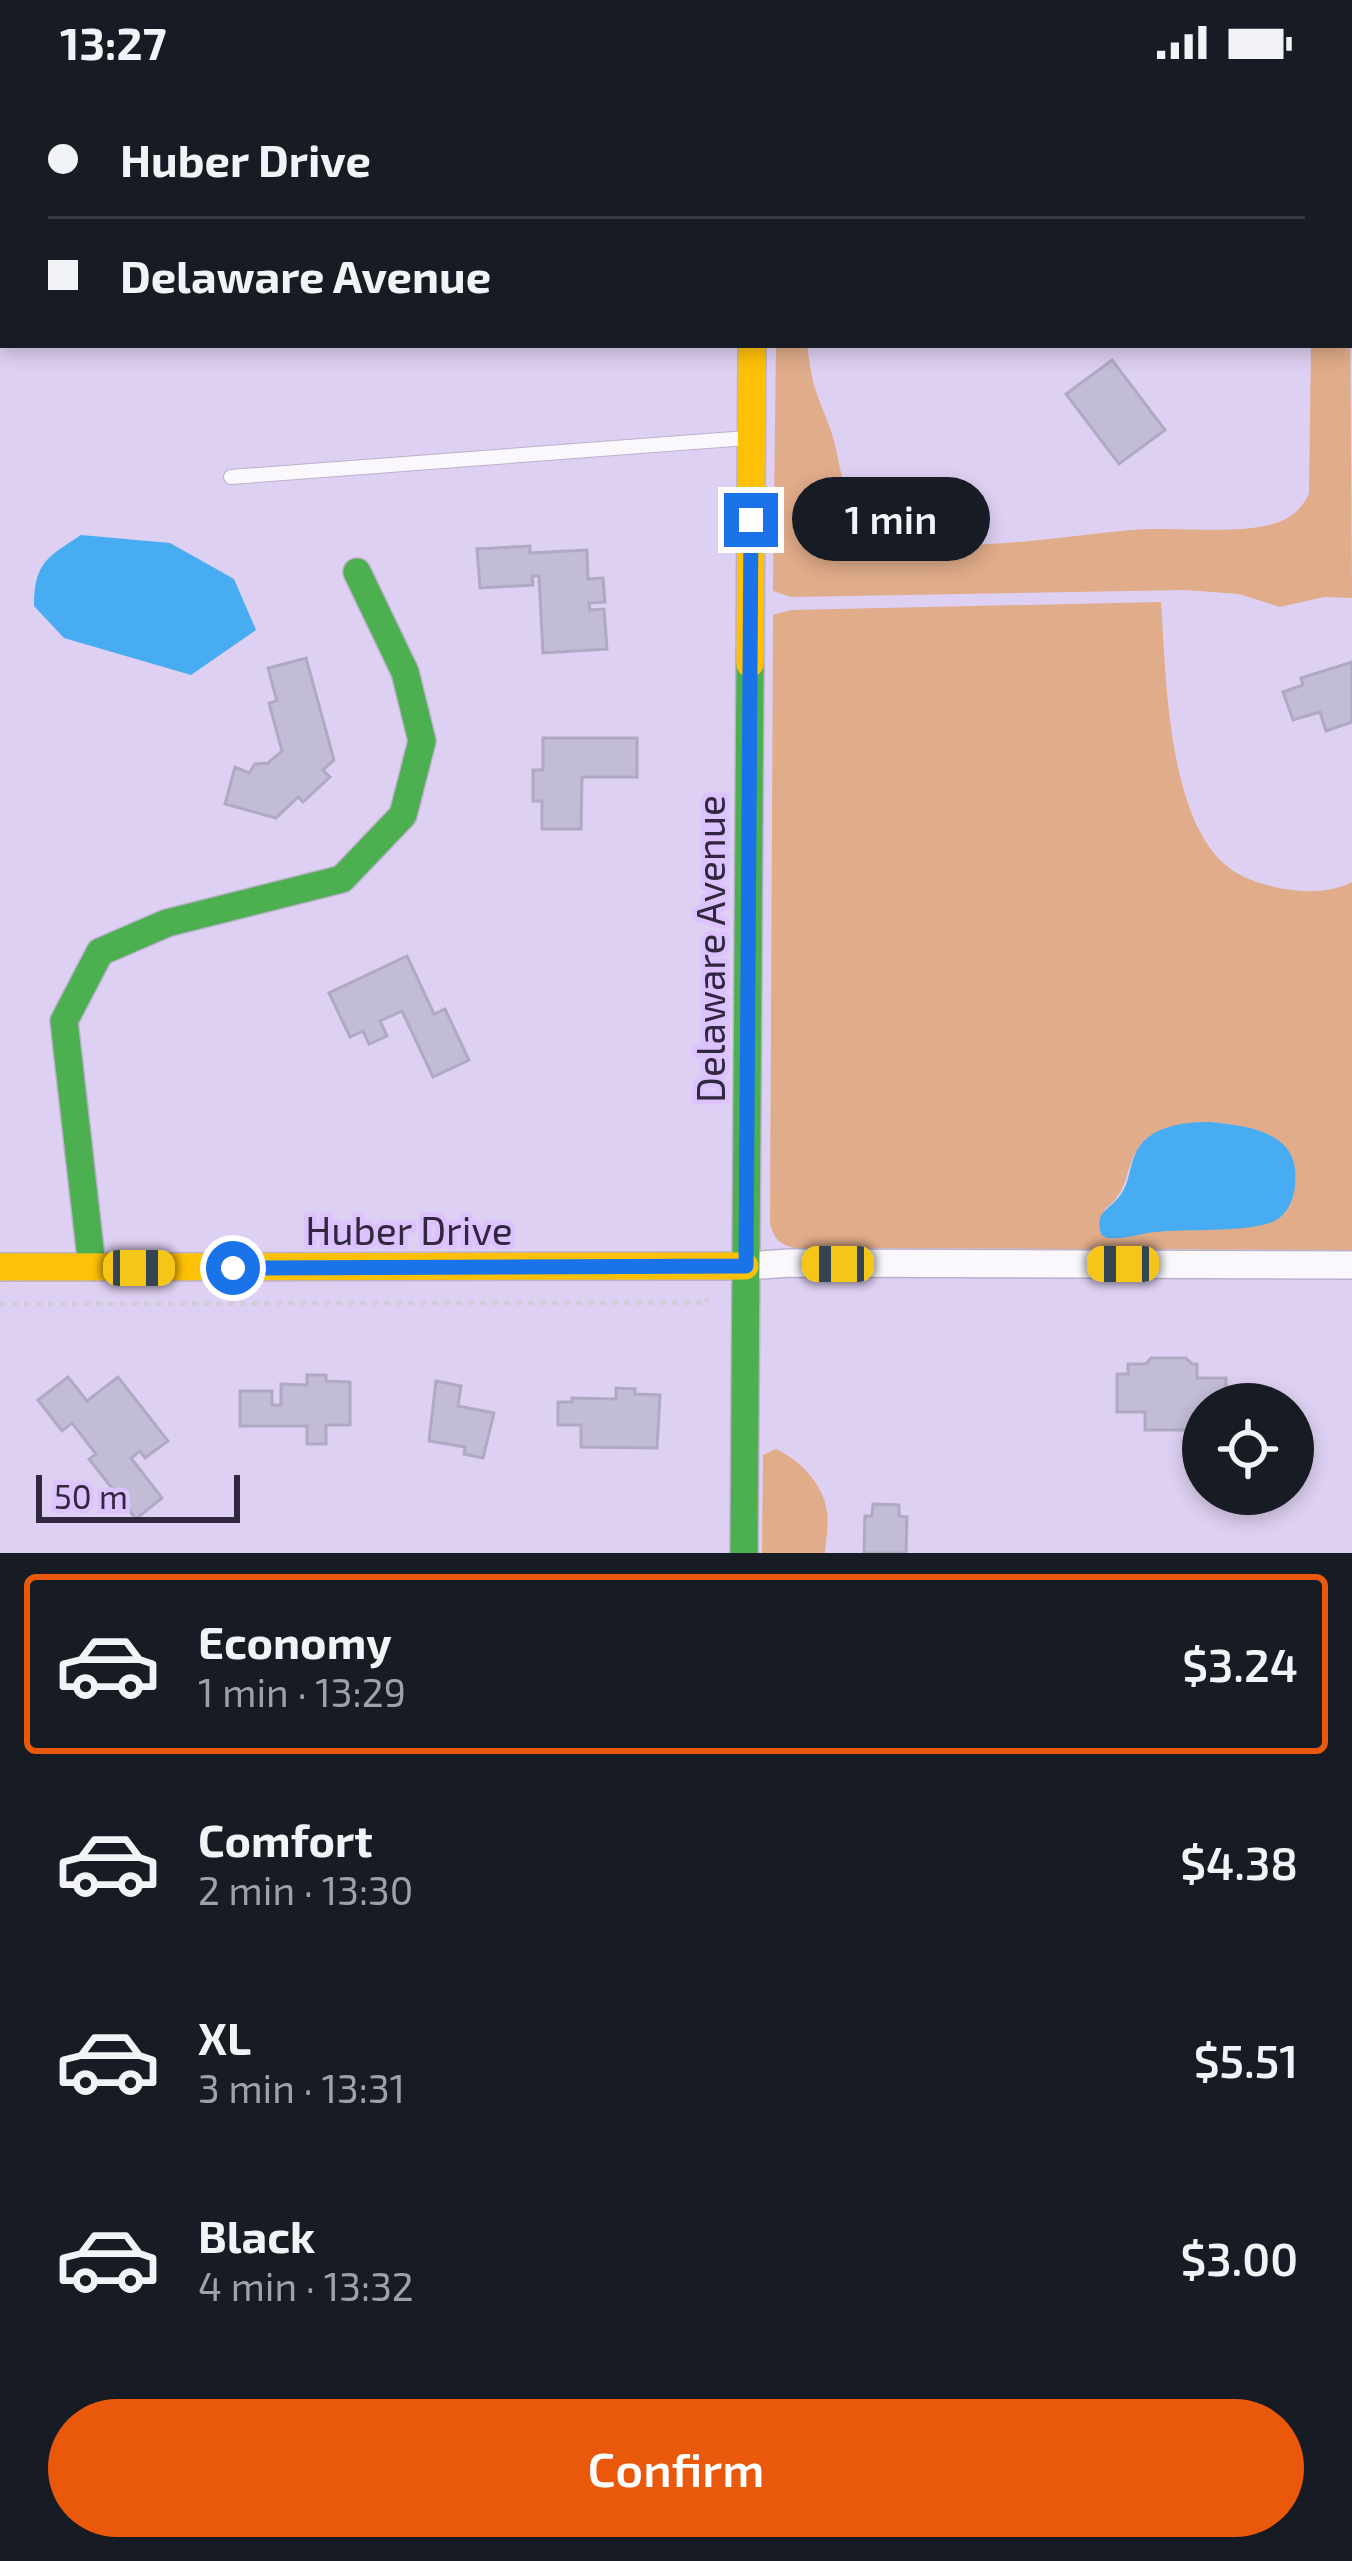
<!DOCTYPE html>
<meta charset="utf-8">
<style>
body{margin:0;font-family:"Exo 2",sans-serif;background:#242831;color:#f1f3f6;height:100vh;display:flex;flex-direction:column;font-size:45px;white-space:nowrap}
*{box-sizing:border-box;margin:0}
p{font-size:39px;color:#9ea1a6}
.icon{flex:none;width:66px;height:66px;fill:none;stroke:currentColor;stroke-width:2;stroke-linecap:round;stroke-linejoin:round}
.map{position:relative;height:1469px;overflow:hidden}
.sheet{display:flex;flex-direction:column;background:#171b24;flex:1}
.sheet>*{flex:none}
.top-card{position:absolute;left:0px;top:0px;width:1353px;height:264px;box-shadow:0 6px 18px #0003;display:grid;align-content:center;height:264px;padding:0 48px;background:#171b24}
.fabs{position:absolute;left:1182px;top:1299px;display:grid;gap:24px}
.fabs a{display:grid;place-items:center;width:132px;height:132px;border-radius:50%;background:#171b24;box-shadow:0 6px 18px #0003;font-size:60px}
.scale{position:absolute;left:36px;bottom:30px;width:204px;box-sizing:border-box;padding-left:12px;border:6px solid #31273f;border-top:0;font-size:33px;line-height:42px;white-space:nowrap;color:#31273f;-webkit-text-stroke:9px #dcc3ff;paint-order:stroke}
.end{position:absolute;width:54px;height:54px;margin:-27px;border:15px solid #1a73e8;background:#fff;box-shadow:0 0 0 6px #fff}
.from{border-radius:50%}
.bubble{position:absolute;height:84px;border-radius:42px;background:#171b24;box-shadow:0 6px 18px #0003;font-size:39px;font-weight:600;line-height:84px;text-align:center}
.car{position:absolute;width:36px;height:72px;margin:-36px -18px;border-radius:15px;box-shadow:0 0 9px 3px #0007;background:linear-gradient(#f5c518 24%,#345 0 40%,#f5c518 0 76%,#345 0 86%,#f5c518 0)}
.top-card b{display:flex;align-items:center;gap:42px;height:114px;font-size:45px}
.top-card b+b{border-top:3px solid #363941}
.top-card i{width:30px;height:30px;background:#f1f3f6}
ul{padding:21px 0 0;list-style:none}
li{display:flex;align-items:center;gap:36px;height:180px;margin:0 24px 18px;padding:0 24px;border:6px solid transparent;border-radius:12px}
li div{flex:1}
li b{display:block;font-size:45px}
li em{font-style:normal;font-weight:600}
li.selected{border-color:#ea580c}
li>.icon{width:108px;height:108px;stroke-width:1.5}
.action{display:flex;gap:24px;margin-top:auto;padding:24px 48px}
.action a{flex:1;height:138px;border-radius:72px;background:#ea580c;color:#fff;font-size:48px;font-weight:600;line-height:138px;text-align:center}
.status{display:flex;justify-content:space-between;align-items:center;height:84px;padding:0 60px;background:#171b24;direction:ltr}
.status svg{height:33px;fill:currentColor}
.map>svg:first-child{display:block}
.green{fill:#e0ac8a;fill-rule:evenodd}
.water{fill:#47acf1}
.building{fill:#c2bcd6;stroke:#afa9c3;stroke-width:3}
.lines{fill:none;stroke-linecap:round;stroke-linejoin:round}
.lane-casing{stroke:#bcb1cb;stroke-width:16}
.street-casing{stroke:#bcb1cb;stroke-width:30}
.fast-casing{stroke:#bcb1cb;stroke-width:30}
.slow-casing{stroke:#bcb1cb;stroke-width:30}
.path{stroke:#d1cdd7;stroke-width:4.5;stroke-dasharray:6 6;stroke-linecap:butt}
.lane{stroke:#faf8fd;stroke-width:14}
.street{stroke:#faf8fd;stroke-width:27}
.fast{stroke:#4caf50;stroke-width:27}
.slow{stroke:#ffc107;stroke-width:27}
.route{stroke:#1a73e8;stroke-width:15}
.labels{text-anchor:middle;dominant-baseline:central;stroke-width:10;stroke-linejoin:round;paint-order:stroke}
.street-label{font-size:39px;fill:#31273f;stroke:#dcc3ff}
</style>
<div class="status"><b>13:27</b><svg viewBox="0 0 49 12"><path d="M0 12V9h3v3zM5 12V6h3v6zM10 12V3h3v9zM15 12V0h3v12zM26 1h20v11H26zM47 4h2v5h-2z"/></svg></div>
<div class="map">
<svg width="1352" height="1469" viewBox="0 0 1352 1469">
<rect width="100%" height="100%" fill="#ded0f2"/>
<g class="green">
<path d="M1350,213L1352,514L1324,513L1280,523L1239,510L1185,506L791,513L773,507L776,261H807C809,273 810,285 813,297C818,318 829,337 834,357C842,388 842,417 870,438C928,483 1078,447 1149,445C1185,444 1243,450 1276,439C1292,434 1302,424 1309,410L1311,261H1350Z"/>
<path d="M1161,518C1166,590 1167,735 1228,783C1243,795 1262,800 1279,804C1302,809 1332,809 1352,798V1166L794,1164C780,1160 774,1155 770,1140L773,531L791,526ZM1210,1038C1252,1043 1290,1045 1296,1096L1240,1143L1168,1146L1111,1154L1104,1126C1130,1106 1123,1090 1137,1066C1151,1041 1185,1039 1210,1038Z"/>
<path d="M776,1365C800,1376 823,1400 827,1427C829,1440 826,1456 825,1469H762L763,1371Z"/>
</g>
<g class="water">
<path d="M81,451L170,459L234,495L256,546L191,591L64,554L34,522C34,478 48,473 81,451Z"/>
<path d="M1210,1038C1250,1042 1302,1048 1295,1102C1294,1114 1288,1128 1278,1135C1254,1150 1186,1144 1156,1148C1142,1149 1123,1156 1109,1154C1106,1154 1103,1152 1101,1150C1094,1126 1110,1127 1121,1110C1129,1099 1129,1086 1134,1073C1145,1042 1182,1038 1210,1038Z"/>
</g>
<g class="building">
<polygon points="1112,276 1165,346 1119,380 1066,310"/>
<polygon points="530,462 530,469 587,466 588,495 603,494 605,518 589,519 590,526 604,525 607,565 543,569 539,492 532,492 533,501 480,504 477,465"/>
<polygon points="306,574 334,676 323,686 330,693 303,718 298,713 276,734 225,720 235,683 249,689 255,680 268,679 282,667 269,619 277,617 268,584"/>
<polygon points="1352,578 1352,638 1326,647 1320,628 1293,636 1283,608 1303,601 1301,594"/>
<polygon points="543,654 637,654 637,693 582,693 581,745 542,745 542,717 533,717 533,686 543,686"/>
<polygon points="407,872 434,930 445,925 469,976 433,993 402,927 380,937 387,952 369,960 363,947 350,953 329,909"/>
<polygon points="1151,1274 1186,1274 1192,1280 1197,1280 1197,1294 1226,1294 1226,1320 1203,1320 1203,1330 1193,1330 1193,1346 1145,1346 1145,1328 1117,1328 1117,1290 1128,1290 1128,1280 1146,1280"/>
<polygon points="307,1291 326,1291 326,1297 350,1298 350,1341 326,1341 326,1360 307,1360 307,1342 240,1342 240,1307 272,1307 272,1321 281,1321 281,1300 307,1301"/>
<polygon points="68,1293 87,1317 118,1293 168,1357 145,1374 140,1367 131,1374 162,1414 136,1435 89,1375 96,1370 72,1339 62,1347 38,1316"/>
<polygon points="436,1297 461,1302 458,1322 494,1329 483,1374 464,1370 465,1363 429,1357"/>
<polygon points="616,1304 635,1305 635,1310 660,1311 657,1364 581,1363 581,1341 558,1341 558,1318 572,1318 572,1314 616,1315"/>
<polygon points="873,1420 899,1421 899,1432 907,1433 906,1469 864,1469 865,1432 872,1432"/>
</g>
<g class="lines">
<defs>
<polyline id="lane" points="231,393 747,354"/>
<polyline id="street" points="745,1182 791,1179 1352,1181"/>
<g id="fast">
<polyline points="92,1183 64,937 100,868 167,839 342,795 403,731 422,657 405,588 357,488"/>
<polyline points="744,1469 750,580"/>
</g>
<g id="slow">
<polyline points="754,0 754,3"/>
<polyline points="750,580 752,261"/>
<polyline points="0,1183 745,1182"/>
</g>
</defs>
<use href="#lane" class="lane-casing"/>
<use href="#street" class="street-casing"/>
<use href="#fast" class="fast-casing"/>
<use href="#slow" class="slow-casing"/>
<polyline class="path" points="0,1220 706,1219 707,1214"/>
<use href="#lane" class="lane"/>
<use href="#street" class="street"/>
<use href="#fast" class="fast"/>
<use href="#slow" class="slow"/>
</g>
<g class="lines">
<polyline class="route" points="233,1184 746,1182 751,436"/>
</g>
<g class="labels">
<g class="street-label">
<text transform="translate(709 865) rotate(-90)">Delaware Avenue</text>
<text x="409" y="1145">Huber Drive</text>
</g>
</g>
</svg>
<div class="fabs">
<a><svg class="icon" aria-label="locate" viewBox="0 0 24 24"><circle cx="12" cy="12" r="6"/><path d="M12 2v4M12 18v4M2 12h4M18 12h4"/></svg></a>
</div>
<div class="scale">50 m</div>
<i class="end from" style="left:233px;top:1184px"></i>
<i class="end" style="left:751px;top:436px"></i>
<div class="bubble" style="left:792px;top:393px;width:198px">1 min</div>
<i class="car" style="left:838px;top:1180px;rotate:270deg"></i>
<i class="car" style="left:1123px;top:1180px;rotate:270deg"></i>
<i class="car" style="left:139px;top:1184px;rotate:90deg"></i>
<div class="top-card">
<b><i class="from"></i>Huber Drive</b>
<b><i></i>Delaware Avenue</b>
</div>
</div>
<section class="sheet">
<ul>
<li class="selected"><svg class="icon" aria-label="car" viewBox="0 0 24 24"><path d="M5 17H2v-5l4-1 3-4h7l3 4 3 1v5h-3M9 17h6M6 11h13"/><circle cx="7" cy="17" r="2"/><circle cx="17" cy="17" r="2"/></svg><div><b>Economy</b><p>1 min · 13:29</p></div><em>$3.24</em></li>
<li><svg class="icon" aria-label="car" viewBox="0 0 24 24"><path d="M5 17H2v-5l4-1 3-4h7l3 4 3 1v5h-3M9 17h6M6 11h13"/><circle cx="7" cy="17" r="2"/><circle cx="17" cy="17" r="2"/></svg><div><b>Comfort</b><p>2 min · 13:30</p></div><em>$4.38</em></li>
<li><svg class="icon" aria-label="car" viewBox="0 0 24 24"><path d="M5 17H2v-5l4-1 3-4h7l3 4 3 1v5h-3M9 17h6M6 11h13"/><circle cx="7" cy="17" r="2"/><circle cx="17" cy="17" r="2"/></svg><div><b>XL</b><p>3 min · 13:31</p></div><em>$5.51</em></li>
<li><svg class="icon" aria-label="car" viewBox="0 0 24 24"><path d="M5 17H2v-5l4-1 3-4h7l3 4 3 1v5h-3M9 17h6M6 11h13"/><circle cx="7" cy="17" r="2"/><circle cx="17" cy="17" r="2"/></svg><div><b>Black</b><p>4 min · 13:32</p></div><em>$3.00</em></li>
</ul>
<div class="action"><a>Confirm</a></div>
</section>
